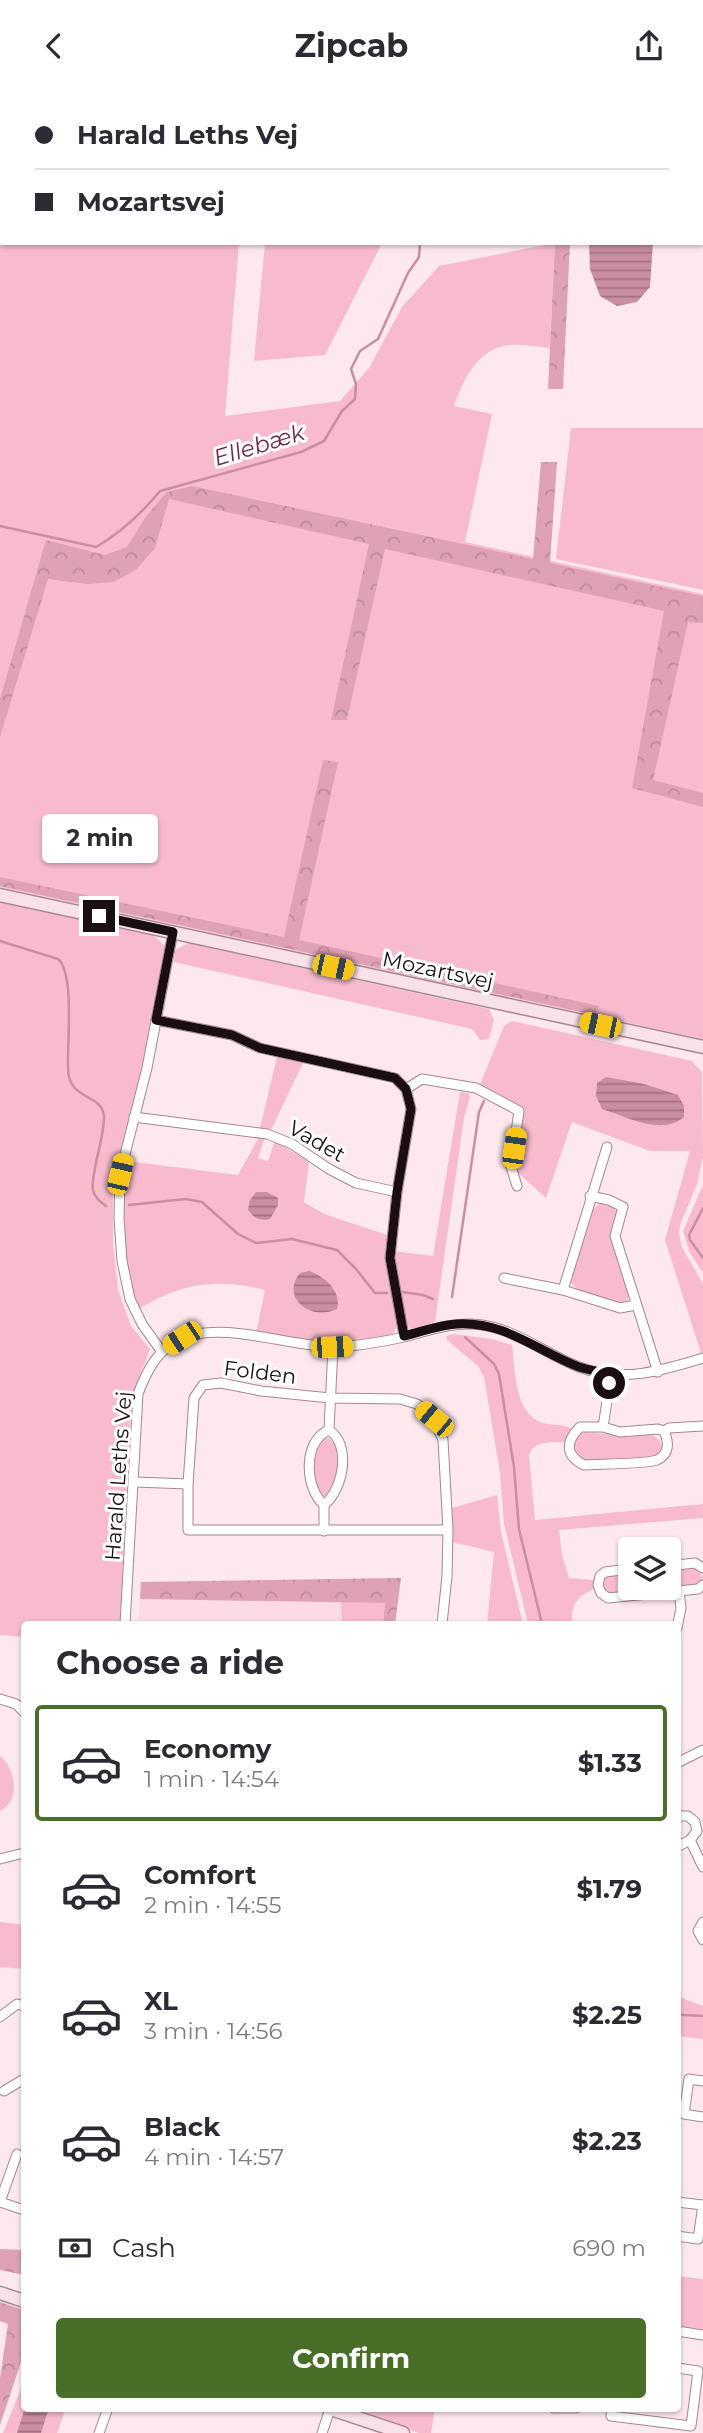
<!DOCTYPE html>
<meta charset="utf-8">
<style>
body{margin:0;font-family:Montserrat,sans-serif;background:#f2f2f3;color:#2b2b33;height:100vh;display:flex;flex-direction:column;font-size:26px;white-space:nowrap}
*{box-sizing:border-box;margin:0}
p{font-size:23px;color:#7c7c81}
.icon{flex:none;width:38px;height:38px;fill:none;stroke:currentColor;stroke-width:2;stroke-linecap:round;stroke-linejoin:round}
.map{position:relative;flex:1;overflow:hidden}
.drawer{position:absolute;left:21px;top:1530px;width:660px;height:791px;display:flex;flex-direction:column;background:#fff;border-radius:7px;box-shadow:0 2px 5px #0004}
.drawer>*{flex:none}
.hud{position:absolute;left:0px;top:0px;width:704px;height:154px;box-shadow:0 2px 5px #0004;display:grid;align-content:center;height:154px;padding:0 35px;background:#fff}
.controls{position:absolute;left:618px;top:1446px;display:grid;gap:14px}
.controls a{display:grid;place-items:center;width:63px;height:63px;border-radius:7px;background:#fff;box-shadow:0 2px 5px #0004;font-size:35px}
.end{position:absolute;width:32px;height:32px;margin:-16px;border:9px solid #1a0e12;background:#fff;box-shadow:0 0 0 4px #fff}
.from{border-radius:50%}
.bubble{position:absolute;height:49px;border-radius:7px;background:#fff;box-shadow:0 2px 5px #0004;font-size:23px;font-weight:700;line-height:49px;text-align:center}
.car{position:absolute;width:21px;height:42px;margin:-21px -10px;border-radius:9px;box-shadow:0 0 5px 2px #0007;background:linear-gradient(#f5c518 24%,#345 0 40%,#f5c518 0 76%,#345 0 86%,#f5c518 0)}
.hud b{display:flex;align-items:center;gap:24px;height:66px;font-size:26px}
.hud b+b{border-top:2px solid #e1e1e2}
.hud i{width:18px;height:18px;background:#2b2b33}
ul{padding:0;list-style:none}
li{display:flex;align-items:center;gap:21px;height:116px;margin:0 14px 10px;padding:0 21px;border:4px solid transparent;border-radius:7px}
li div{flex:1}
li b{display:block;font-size:26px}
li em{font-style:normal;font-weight:700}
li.current{border-color:#486e27}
li>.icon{width:63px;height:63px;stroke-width:1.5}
h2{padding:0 35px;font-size:32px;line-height:84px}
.pay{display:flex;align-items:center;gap:18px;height:77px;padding:0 35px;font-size:26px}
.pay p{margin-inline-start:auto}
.primary-button{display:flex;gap:14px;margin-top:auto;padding:14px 35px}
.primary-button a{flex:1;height:80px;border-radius:7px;background:#486e27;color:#fff;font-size:28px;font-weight:700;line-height:80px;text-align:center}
header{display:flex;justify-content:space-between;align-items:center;height:91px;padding:0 35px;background:#fff;font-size:32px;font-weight:700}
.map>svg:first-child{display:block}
.built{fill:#fddbe4}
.green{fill:#f7bbcd}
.forest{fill:url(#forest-crowns)}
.water{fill:url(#water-rules)}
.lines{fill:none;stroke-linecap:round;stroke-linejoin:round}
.stream{stroke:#c98ea0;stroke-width:2.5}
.street-casing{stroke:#a68790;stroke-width:11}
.secondary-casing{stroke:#a68790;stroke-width:15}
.street{stroke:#fff;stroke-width:9}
.secondary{stroke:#f8e1e8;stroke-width:12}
.route{stroke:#1a0e12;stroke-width:9}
.labels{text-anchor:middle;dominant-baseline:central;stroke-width:6;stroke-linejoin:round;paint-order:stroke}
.street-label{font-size:21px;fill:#1a0e12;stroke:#fff}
.water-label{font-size:23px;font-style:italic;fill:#702944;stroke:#fff}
</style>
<header><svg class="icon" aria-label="back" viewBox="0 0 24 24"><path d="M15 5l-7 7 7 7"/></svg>Zipcab<svg class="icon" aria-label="share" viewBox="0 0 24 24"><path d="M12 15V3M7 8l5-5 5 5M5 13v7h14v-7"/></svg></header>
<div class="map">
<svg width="703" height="2342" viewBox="0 0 703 2342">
<defs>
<pattern id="forest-crowns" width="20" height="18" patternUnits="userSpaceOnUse" patternTransform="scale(1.75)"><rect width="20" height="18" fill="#dea2b4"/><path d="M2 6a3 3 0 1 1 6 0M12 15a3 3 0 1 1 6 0" fill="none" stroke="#be8a9a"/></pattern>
<pattern id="water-rules" width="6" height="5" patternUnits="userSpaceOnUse" patternTransform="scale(1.75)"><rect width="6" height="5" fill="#c98ea0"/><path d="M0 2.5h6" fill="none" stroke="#a27281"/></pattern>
</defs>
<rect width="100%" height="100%" fill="#fde8ee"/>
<polygon class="built" points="401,1487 395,1533 138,1533 141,1491"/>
<g class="green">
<path d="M0,0H252V2H2V152H239L225,325L340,310L369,277L402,216L439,175L555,152L550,257C537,256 523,253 511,254C478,257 464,287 454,315L492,323L465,451L703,503V948L0,796Z"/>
<polygon points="265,152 382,152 325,264 254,270"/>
<polygon points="571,337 703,337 703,499 556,468"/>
<polygon points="0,811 154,845 165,855 143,971 113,1091 113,1153 118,1199 131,1235 150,1258 131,1307 120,1533 24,1533 24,1546 0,1544"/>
<polygon points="188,852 489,918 494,929 489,948 480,949 472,938 174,871 175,859"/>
<polygon points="512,930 692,970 702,981 703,1066 697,1093 680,1134 679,1143 682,1156 703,1193 703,1262 701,1262 665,1149 690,1060 650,1060 572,1031 546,1107 517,1081 515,1072 524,1018 479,996 504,935"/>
<polygon points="277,966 303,972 271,1039 260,1037"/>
<polygon points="460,1001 468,1002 470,1006 464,1027 435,1231 413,1239 406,1235 394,1160 433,1165"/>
<path d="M259,1046H265L258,1067L268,1070L275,1050L309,1071L304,1111L324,1123L387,1144L385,1164L397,1233L394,1242C351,1261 300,1250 256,1242L265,1199C215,1187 181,1192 137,1219C125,1170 117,1121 127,1070L238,1084Z"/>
<polygon points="703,1094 703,1182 690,1162 683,1140"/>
<polygon points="600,1112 611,1115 617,1121 612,1144 630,1202 627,1211 622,1213 578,1199 570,1191 593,1118"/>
<path d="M453,1243L491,1248L512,1254C515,1277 514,1320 540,1331C550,1335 563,1332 572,1338L564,1351C550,1352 535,1349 529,1364L535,1429L703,1413V1427L559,1439L562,1464L569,1487L595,1489L594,1498C578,1504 569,1515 573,1533H528L504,1433L500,1382L484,1286L478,1275L447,1249L446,1245Z"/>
<polygon points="585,1341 620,1344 652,1343 660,1350 662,1356 657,1366 584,1373 576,1368 572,1352 576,1346"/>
<path d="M326,1346L334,1351C341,1374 338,1384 328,1405L321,1406C314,1388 307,1358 326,1346Z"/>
<polygon points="497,1404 501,1441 523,1533 487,1533 494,1461 452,1451 452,1417"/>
<polygon points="697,1477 703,1487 699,1495 607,1503 602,1496 604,1485 630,1482 630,1496 668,1496 669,1478"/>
<polygon points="341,1511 385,1512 383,1533 342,1533"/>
<path d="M0,1665C16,1678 21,1710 0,1720Z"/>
<polygon points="0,1831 24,1834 24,1878 0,1876"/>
<polygon points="677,1905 703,1915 703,1948 677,1945"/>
<polygon points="677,2185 703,2188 703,2239 677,2236"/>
<polygon points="24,2290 24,2317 66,2317 57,2342 3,2342"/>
<polygon points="347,2317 435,2317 431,2342 419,2342"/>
</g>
<g class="forest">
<polygon points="555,152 570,152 563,298 548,298"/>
<polygon points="541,371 557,371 550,472 703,505 703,532 688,531 653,689 703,702 703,716 632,697 664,520 385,458 347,629 331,629 369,453 169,408 155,457 136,479 113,491 87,493 48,488 0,646 0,608 46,449 105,464 127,456 147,424 167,401 192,395 533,468"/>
<polygon points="323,669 338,671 299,849 599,915 596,924 0,795 0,786 284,846"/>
<polygon points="401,1487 395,1533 383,1533 385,1512 140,1508 141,1491"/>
<polygon points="0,2158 24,2159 24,2184 0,2179"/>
<polygon points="0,2211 24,2219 24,2262 0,2334 0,2287 8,2233 0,2230"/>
</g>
<g class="water">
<polygon points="589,152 653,152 650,196 637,211 617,215 600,205 590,178"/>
<path d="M606,986L644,993L678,1004L684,1015V1026C662,1045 627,1026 602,1018L596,1005L597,992Z"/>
<path d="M256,1101H267L278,1107V1114L270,1128C259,1130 255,1128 248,1119L250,1109Z"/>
<path d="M309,1180C324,1185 342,1200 337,1218C310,1231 280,1206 300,1182Z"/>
<polygon points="25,2317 49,2317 41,2342 17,2342"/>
</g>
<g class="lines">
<g class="stream">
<polyline points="702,23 703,23"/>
<path d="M0,435L96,456C122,441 141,423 160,400L301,361L324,350L342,320L355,308L356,293L351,278L360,260L378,248L408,182L419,166L420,152"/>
<path d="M0,850L58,868C75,882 67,954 68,977C68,1010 102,1002 104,1025C105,1045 90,1084 93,1099C95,1107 100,1111 106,1115"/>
<polyline points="129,1114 186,1108 202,1111 238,1143 256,1152 292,1148 337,1159 356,1178 375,1202 387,1202"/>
<polyline points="703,1117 689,1144 690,1149 703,1167"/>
<polyline points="403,1201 423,1204 433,1208"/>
<polyline points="452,1206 479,1021 484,1010"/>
<polyline points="465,1246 494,1273 499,1283 514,1376 519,1438 542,1533"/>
<polyline points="677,1922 683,1924 703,1925"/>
</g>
<defs>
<g id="street">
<polyline points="156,929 232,944 260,957 395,987 406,998 411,1018 397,1101 390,1167 404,1245"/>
<polyline points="406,998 422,988 476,997 519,1020 511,1076 517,1095"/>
<polyline points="134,1026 267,1043 292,1053 329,1078 356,1092 397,1101"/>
<polyline points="590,1105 609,1109 623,1116 615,1145 658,1281"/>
<polyline points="504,1187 563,1199 620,1217 636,1214"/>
<polyline points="563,1199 607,1056"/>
<polyline points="162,1261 142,1233 130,1208 122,1170 119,1127 120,1083 147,977 173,841"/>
<path d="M603,1336H580C566,1350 564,1364 584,1374C598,1373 647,1373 657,1369C670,1363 669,1351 664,1340L658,1338L620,1341L603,1336L611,1284"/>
<polyline points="329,1339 333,1256"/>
<polyline points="664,1340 669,1337 703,1335"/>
<polyline points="135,1391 188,1393"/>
<path d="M324,1414C305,1398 302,1350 329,1339C352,1354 343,1399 324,1414V1440"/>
<polyline points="668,1475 695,1472 703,1477"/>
<polyline points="630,1478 605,1481 600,1485 598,1494 601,1502 608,1507 698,1498 703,1494"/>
<path d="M125,1533L138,1303C147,1279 158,1257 183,1247C225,1230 290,1256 336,1256C359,1255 381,1251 404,1246C430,1239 454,1230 482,1234C518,1239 545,1263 579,1276C622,1292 661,1280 703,1267"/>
<polyline points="442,1533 447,1485 448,1439 443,1349 434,1328 417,1313 400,1308 330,1307 261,1300 221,1292 203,1294 194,1307 188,1393 188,1439 448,1439"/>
<polyline points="677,1537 681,1517 679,1500"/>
<polyline points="0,1608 16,1613 24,1621"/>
<polyline points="677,1672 703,1659"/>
<polyline points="677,1725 688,1725 695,1731 697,1740 690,1749 677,1756"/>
<polyline points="690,1749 703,1776"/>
<polyline points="0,1768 24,1762"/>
<polyline points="703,1831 698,1840 703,1849"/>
<polyline points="0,1926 17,1913 24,1915"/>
<polyline points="703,1990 689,1988 684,2023 703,2026"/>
<polyline points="4,2000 24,1988"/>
<polyline points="17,2063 0,2111 24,2119"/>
<polyline points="677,2111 703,2114"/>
<polyline points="677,2145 698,2148 703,2114"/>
<polyline points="677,2240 703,2244"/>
<polyline points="554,2317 576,2317"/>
<polyline points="612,2317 611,2325 691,2335 698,2280 677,2277"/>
<polyline points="99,2342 108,2317"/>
<polyline points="322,2342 330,2318"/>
</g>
<g id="secondary">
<polyline points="0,804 703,956"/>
<polyline points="0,2202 24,2210"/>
<polyline points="328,2317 403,2342"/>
</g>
</defs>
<use href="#street" class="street-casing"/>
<use href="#secondary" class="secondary-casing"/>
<use href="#street" class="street"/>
<use href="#secondary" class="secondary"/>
</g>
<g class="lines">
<path class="route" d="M99,825L173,841L156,929L232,944L260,957L395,987L406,998L411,1018L397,1101L390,1167L404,1245C421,1241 439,1234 457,1233C505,1230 537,1260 579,1276C589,1279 600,1281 611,1284L609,1292"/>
</g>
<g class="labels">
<g class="street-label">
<text transform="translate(438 879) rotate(12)">Mozartsvej</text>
<text transform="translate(317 1050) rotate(30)">Vadet</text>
<text transform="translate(260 1281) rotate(7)">Folden</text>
<text transform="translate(118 1385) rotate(-86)">Harald Leths Vej</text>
</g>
<g class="water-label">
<text transform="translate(259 354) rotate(-17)">Ellebæk</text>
</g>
</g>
</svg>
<div class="controls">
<a><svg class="icon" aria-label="layers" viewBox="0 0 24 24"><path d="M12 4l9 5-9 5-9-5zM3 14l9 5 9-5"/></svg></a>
</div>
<i class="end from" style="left:609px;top:1292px"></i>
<i class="end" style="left:99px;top:825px"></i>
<div class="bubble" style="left:42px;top:723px;width:116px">2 min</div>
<i class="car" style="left:333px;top:876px;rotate:102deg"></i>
<i class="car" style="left:600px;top:934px;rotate:282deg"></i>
<i class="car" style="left:514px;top:1057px;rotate:8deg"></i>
<i class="car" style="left:120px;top:1083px;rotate:13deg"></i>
<i class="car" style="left:182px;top:1247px;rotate:237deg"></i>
<i class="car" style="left:332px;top:1256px;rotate:88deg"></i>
<i class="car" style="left:434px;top:1328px;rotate:310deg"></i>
<div class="hud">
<b><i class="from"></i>Harald Leths Vej</b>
<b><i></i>Mozartsvej</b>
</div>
<section class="drawer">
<h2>Choose a ride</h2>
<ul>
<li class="current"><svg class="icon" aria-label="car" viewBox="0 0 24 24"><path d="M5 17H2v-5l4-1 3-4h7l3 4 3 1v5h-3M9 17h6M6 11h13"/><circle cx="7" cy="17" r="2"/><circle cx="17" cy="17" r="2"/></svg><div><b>Economy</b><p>1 min · 14:54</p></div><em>$1.33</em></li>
<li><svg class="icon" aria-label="car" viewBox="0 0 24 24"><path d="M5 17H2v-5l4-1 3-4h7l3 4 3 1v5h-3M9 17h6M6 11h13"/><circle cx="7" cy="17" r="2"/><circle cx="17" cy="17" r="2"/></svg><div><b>Comfort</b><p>2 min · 14:55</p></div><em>$1.79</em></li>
<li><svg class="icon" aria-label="car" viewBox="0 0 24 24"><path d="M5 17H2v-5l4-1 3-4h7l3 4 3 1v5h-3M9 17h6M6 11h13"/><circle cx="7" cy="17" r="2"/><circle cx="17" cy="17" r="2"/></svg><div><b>XL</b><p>3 min · 14:56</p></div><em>$2.25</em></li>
<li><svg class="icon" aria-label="car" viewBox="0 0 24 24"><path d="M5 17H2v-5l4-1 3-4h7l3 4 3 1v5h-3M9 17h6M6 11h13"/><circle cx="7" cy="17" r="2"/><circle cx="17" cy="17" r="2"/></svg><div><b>Black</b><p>4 min · 14:57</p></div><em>$2.23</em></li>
</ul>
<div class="pay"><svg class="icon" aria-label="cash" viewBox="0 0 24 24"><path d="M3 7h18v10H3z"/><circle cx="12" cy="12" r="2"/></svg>Cash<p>690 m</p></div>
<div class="primary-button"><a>Confirm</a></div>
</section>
</div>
